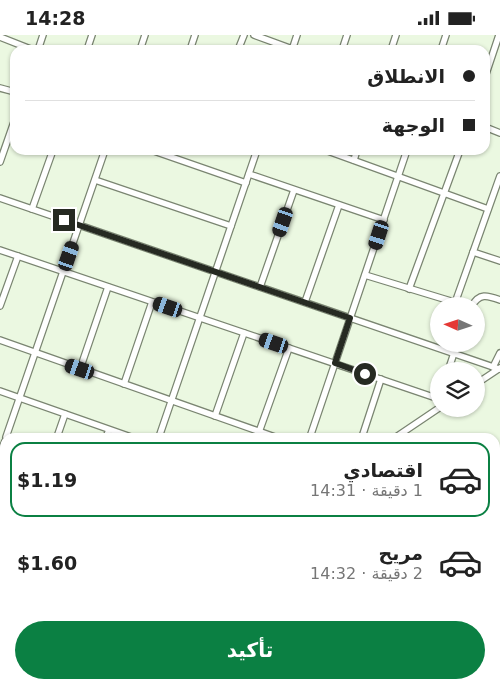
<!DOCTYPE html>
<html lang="ar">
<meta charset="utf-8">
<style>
body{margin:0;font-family:"DejaVu Sans",Vazirmatn,sans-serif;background:#f6f6f6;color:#222;direction:rtl;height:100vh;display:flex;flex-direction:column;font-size:19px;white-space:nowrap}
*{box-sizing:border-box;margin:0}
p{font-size:16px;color:#767676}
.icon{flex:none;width:28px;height:28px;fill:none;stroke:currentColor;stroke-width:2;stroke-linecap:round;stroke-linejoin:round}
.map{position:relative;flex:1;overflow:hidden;direction:ltr}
.side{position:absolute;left:0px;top:398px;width:500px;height:256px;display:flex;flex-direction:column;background:#fff;border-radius:15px 15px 0 0;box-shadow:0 1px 4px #0004;direction:rtl}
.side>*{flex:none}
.top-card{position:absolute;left:10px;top:10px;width:480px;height:110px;border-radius:15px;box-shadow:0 1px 4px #0004;direction:rtl;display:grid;align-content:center;height:110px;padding:0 15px;background:#fff}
.needle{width:32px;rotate:273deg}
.controls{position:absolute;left:430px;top:262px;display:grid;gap:10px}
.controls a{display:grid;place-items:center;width:55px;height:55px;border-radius:50%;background:#fff;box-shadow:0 1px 4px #0004;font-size:25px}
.end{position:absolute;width:22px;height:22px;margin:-11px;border:6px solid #262a22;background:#fff;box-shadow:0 0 0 2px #fff}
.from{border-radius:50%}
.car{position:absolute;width:15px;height:30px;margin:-15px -8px;border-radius:6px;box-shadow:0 0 4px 1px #0007;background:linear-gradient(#222 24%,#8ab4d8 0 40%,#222 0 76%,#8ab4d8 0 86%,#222 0)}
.top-card b{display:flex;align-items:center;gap:18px;height:48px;font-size:19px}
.top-card b+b{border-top:1px solid #e0e0e0}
.top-card i{width:12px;height:12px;background:#222}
ul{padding:9px 0 0;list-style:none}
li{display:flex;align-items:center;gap:15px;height:75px;margin:0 10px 8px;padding:0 5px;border:2px solid transparent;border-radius:15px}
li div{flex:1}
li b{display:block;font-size:19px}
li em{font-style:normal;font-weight:600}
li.selected{border-color:#0b8043}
li>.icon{width:45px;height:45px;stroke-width:1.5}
.cta{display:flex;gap:10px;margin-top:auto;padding:10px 15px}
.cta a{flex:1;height:58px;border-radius:30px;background:#0b8043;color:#fff;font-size:20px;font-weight:600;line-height:58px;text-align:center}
.status{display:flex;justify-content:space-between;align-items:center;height:35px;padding:0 25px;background:#fff;direction:ltr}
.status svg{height:14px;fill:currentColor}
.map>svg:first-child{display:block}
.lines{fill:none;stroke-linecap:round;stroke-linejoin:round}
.street-casing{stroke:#7a8571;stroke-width:8}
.street{stroke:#fff;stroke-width:5.5}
.route{stroke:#262a22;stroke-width:6}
</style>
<div class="status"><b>14:28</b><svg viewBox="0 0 49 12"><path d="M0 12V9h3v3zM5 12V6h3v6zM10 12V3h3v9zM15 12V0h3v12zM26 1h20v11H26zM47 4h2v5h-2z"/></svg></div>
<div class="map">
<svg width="500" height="653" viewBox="0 0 500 653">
<rect width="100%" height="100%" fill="#ebf8e1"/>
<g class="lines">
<defs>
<g id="street">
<polyline points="254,0 295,15"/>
<polyline points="0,2 33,15"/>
<polyline points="38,15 43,0"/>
<polyline points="87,15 92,0"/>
<polyline points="140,15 145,0"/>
<polyline points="190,15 195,0"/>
<polyline points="238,15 244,0"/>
<polyline points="292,15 297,0"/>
<polyline points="342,15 347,0"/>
<polyline points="391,15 396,0"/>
<polyline points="441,15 446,0"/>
<polyline points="485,42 499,0"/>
<polyline points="0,53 15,57"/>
<polyline points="485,92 500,98"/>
<polyline points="151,115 246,148"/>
<polyline points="325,115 488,174"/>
<polyline points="354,125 357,115"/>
<polyline points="0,127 15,84"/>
<polyline points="249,139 384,185"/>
<polyline points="95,145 231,191"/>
<polyline points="0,163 499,334"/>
<polyline points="32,174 53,115"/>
<polyline points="0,215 439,364"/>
<polyline points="473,217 500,226"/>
<polyline points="365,240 467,271"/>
<polyline points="260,252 294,155"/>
<polyline points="409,254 460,115"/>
<polyline points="305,267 339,170"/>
<polyline points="455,268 500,141"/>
<polyline points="0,271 18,221"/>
<path d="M472,271C479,258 487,260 500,265"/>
<polyline points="0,305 275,402"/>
<polyline points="493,332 500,318"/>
<polyline points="80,334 108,252"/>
<polyline points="448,336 457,309"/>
<polyline points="124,349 152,267"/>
<polyline points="476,349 500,333"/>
<polyline points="0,356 131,402"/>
<polyline points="215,381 244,298"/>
<polyline points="259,397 289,313"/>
<polyline points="6,402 105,115"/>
<polyline points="57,402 65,379"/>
<polyline points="106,402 109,395"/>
<polyline points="159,402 257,115"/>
<polyline points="310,402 407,115"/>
<polyline points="362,402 381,344"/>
<polyline points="396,402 439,373"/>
<polyline points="0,420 5,406"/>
<polyline points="0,516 5,516"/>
<polyline points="495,566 500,574"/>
<polyline points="0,577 5,560"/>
<polyline points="0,640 5,648"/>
<polyline points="62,649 65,653"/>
<polyline points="115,649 118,653"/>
<polyline points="172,649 175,653"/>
<polyline points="228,649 231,653"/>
<polyline points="283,649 285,653"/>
<polyline points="337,649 339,653"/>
<polyline points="26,653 32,649"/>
<polyline points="291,653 297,649"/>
<polyline points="372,653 381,649"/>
</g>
</defs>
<use href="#street" class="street-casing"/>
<use href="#street" class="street"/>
</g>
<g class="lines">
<polyline class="route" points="64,185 350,283 335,328 365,339"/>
</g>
</svg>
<div class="controls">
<a><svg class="needle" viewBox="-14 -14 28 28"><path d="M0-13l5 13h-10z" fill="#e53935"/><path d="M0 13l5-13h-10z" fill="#767676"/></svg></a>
<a><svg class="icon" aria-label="layers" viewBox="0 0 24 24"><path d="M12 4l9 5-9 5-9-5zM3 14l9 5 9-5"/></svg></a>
</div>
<i class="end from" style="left:365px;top:339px"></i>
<i class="end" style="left:64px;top:185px"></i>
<i class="car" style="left:283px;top:187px;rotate:199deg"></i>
<i class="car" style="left:379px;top:200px;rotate:198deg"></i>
<i class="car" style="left:69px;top:221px;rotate:19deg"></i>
<i class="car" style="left:168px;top:272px;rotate:289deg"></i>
<i class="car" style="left:274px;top:308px;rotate:289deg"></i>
<i class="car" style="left:80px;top:334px;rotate:289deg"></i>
<div class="top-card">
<b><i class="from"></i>الانطلاق</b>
<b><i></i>الوجهة</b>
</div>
<section class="side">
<ul>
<li class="selected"><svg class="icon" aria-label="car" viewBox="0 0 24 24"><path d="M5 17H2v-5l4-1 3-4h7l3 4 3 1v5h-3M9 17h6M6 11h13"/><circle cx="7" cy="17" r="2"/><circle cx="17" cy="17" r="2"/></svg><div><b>اقتصادي</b><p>1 دقيقة · 14:31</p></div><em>$1.19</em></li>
<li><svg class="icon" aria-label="car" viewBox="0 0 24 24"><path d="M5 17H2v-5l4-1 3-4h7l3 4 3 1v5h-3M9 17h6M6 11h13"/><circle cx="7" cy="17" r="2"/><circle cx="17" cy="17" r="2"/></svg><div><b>مريح</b><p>2 دقيقة · 14:32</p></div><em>$1.60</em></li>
</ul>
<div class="cta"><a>تأكيد</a></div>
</section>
</div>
